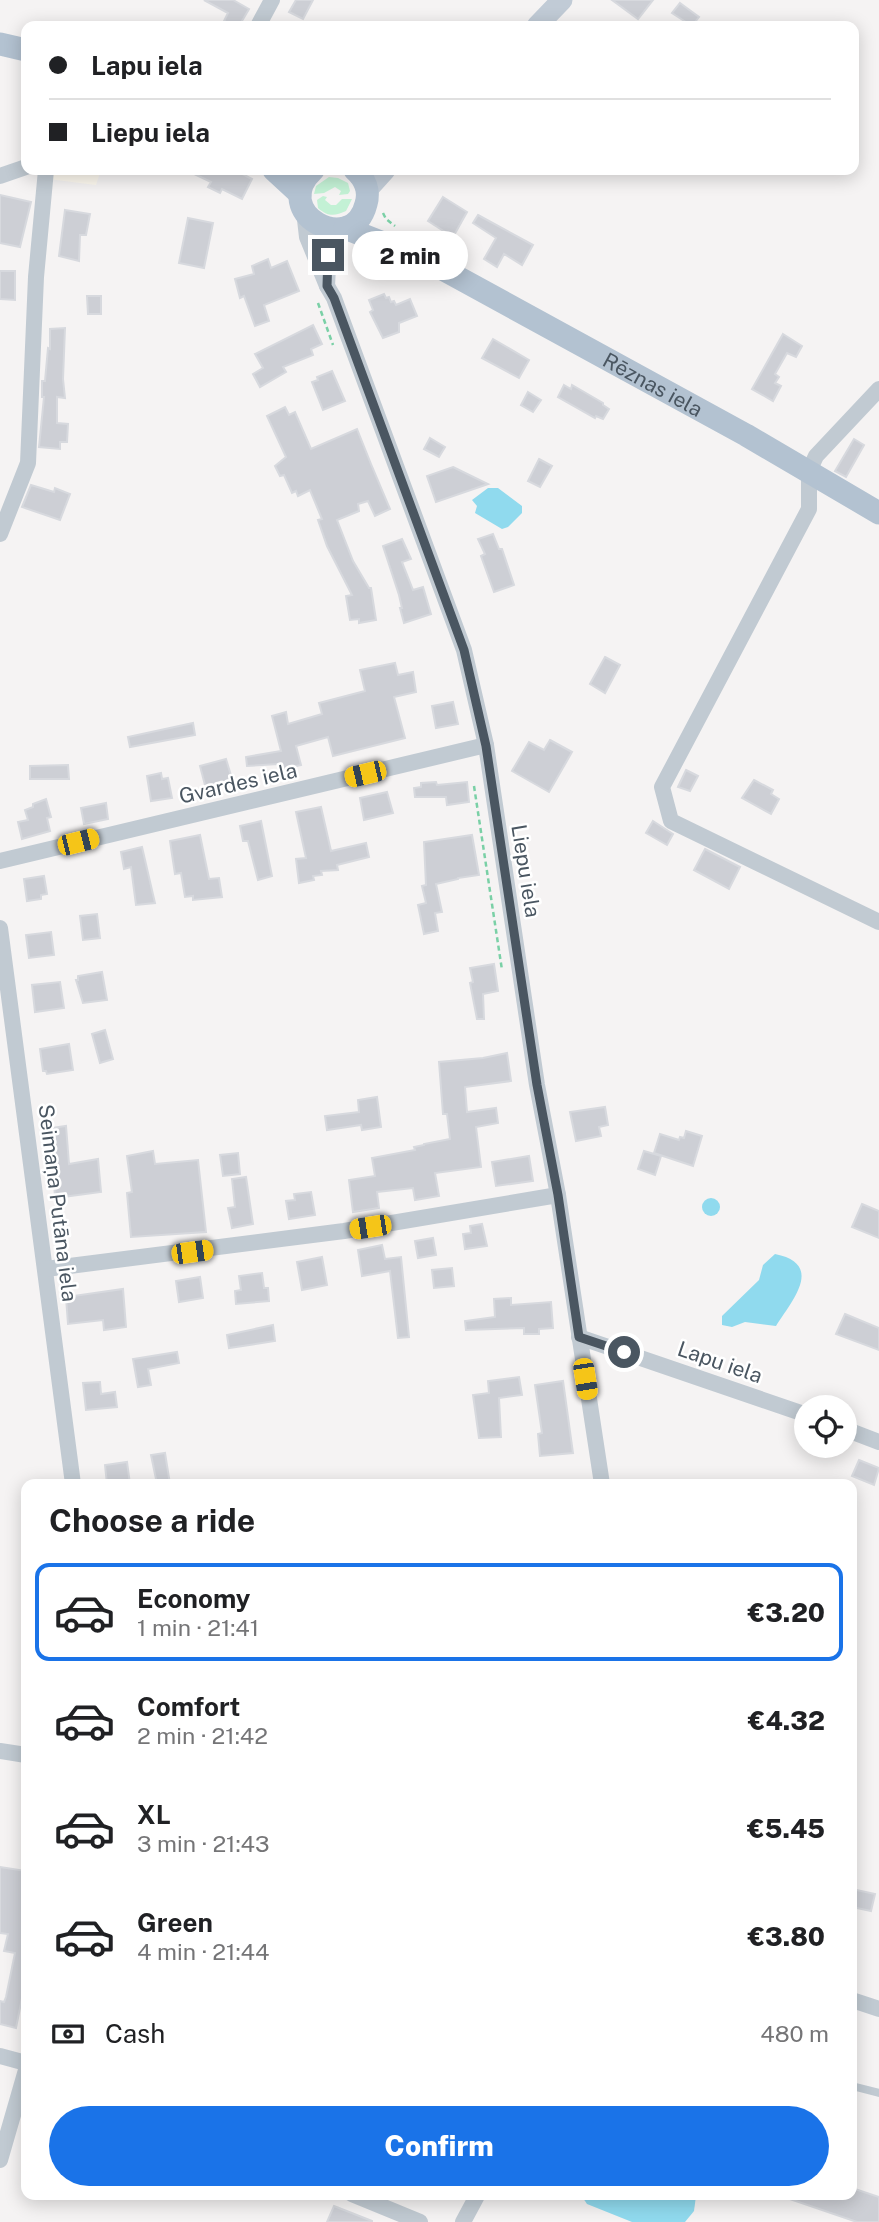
<!DOCTYPE html>
<meta charset="utf-8">
<style>
body{margin:0;font-family:"Public Sans",sans-serif;background:#f2f2f2;color:#202124;height:100vh;display:flex;flex-direction:column;font-size:26px;white-space:nowrap}
*{box-sizing:border-box;margin:0}
p{font-size:23px;color:#757577}
.icon{flex:none;width:38px;height:38px;fill:none;stroke:currentColor;stroke-width:2;stroke-linecap:round;stroke-linejoin:round}
.map{position:relative;flex:1;overflow:hidden}
.sheet{position:absolute;left:21px;top:1479px;width:836px;height:721px;display:flex;flex-direction:column;background:#fff;border-radius:14px;box-shadow:0 4px 18px #0003}
.sheet>*{flex:none}
.hud{position:absolute;left:21px;top:21px;width:838px;height:154px;border-radius:14px;box-shadow:0 4px 18px #0003;display:grid;align-content:center;height:154px;padding:0 28px;background:#fff}
.fabs{position:absolute;left:794px;top:1395px;display:grid;gap:14px}
.fabs a{display:grid;place-items:center;width:63px;height:63px;border-radius:50%;background:#fff;box-shadow:0 4px 18px #0003;font-size:35px}
.end{position:absolute;width:32px;height:32px;margin:-16px;border:9px solid #4a5661;background:#fff;box-shadow:0 0 0 4px #fff}
.from{border-radius:50%}
.bubble{position:absolute;height:49px;border-radius:24px;background:#fff;box-shadow:0 4px 18px #0003;font-size:23px;font-weight:800;line-height:49px;text-align:center}
.car{position:absolute;width:21px;height:42px;margin:-21px -10px;border-radius:9px;box-shadow:0 0 5px 2px #0007;background:linear-gradient(#f5c518 24%,#345 0 40%,#f5c518 0 76%,#345 0 86%,#f5c518 0)}
.hud b{display:flex;align-items:center;gap:24px;height:66px;font-size:26px}
.hud b+b{border-top:2px solid #e0e0e0}
.hud i{width:18px;height:18px;background:#202124}
ul{padding:0;list-style:none}
li{display:flex;align-items:center;gap:21px;height:98px;margin:0 14px 10px;padding:0 14px;border:4px solid transparent;border-radius:14px}
li div{flex:1}
li b{display:block;font-size:26px}
li em{font-style:normal;font-weight:800}
li.current{border-color:#1a73e8}
li>.icon{width:63px;height:63px;stroke-width:1.5}
h2{padding:0 28px;font-size:32px;line-height:84px}
.pay{display:flex;align-items:center;gap:18px;height:77px;padding:0 28px;font-size:26px}
.pay p{margin-inline-start:auto}
.action{display:flex;gap:14px;margin-top:auto;padding:14px 28px}
.action a{flex:1;height:80px;border-radius:42px;background:#1a73e8;color:#fff;font-size:28px;font-weight:800;line-height:80px;text-align:center}
.map>svg:first-child{display:block}
.commercial{fill:#fdf9ef}
.green{fill:#c3f1d5}
.water{fill:#90daee}
.building{fill:#cdcfd5;stroke:#d7d9de;stroke-width:2}
.lines{fill:none;stroke-linecap:round;stroke-linejoin:round}
.path{stroke:#7ad0a6;stroke-width:2.5;stroke-dasharray:5 3.5;stroke-linecap:butt}
.lane{stroke:#c1cad2;stroke-width:8}
.street{stroke:#c1cad2;stroke-width:16}
.secondary{stroke:#c1cbd6;stroke-width:21}
.primary{stroke:#b3c2d1;stroke-width:23}
.route{stroke:#4a5661;stroke-width:9}
.labels{text-anchor:middle;dominant-baseline:central;stroke-width:5;stroke-linejoin:round;paint-order:stroke}
.street-label{font-size:21px;fill:#4a5661;stroke:#fff}
</style>
<div class="map">
<svg width="879" height="2222" viewBox="0 0 879 2222">
<rect width="100%" height="100%" fill="#f5f3f3"/>
<polygon class="commercial" points="41,170 101,170 96,185 40,178"/>
<g class="green">
<polygon points="329,177 338,178 348,183 350,191 348,194 339,195 341,191 335,187 324,193 314,194 316,186"/>
<path d="M323,196L327,197L325,200L331,205H336L342,199H352L346,211C335,216 328,217 318,208L317,200Z"/>
</g>
<g class="water">
<polygon points="488,488 498,488 522,506 522,513 508,527 502,529 475,513 477,506 472,500"/>
<circle cx="711" cy="1207" r="9"/>
<path d="M775,1254C825,1264 792,1301 776,1326L745,1322L732,1327L722,1325V1316L759,1280L763,1265Z"/>
<polygon points="693,2194 696,2196 694,2211 685,2222 632,2222 587,2204 581,2195"/>
</g>
<g class="building">
<polygon points="204,0 233,0 249,9 239,26 235,26 224,21 228,13"/>
<polygon points="296,0 313,0 303,19 289,12"/>
<polygon points="612,0 653,0 638,19"/>
<polygon points="680,3 699,17 692,26 672,13"/>
<polygon points="186,170 235,170 252,179 242,199 222,189 220,193 208,187 211,182"/>
<polygon points="0,195 31,202 20,247 0,243"/>
<polygon points="443,197 467,212 453,237 428,221"/>
<polygon points="65,210 90,214 86,235 80,235 79,261 59,256"/>
<polygon points="478,215 533,245 522,265 504,254 497,267 484,259 496,238 473,223"/>
<polygon points="188,218 213,223 204,268 179,263"/>
<polygon points="268,259 271,268 287,261 299,291 264,305 269,321 255,326 244,296 240,298 235,279 254,274 252,266"/>
<polygon points="0,271 15,271 15,300 0,299"/>
<polygon points="384,294 386,298 389,297 391,302 394,301 396,305 410,299 417,316 399,323 399,332 383,338 370,312 373,310 369,300"/>
<polygon points="87,296 101,296 101,314 88,314"/>
<polygon points="313,325 322,344 311,349 313,355 283,367 286,372 260,387 253,374 263,368 255,354"/>
<polygon points="65,328 63,379 65,398 57,397 57,423 68,424 67,442 60,442 60,449 39,447 44,397 42,397 42,381 45,381 48,348 50,349 50,329"/>
<polygon points="783,334 802,346 796,357 787,353 775,374 779,377 775,383 781,386 773,401 752,389"/>
<polygon points="493,339 529,360 519,378 482,358"/>
<polygon points="332,371 345,401 323,410 312,382 318,380 317,377"/>
<polygon points="564,385 571,389 572,385 603,403 603,405 609,409 603,419 596,416 595,418 558,397"/>
<polygon points="528,392 541,400 533,412 521,405"/>
<polygon points="285,407 289,415 295,412 311,449 357,429 371,464 390,509 375,516 368,501 358,504 359,511 337,520 353,561 369,588 371,588 376,620 359,623 359,619 350,620 346,596 352,595 327,546 318,520 322,519 310,490 298,496 296,491 292,493 284,475 280,476 275,466 286,457 267,416"/>
<polygon points="430,438 445,447 439,457 424,449"/>
<polygon points="854,439 864,445 846,477 835,471"/>
<polygon points="539,459 552,466 540,487 528,481"/>
<polygon points="453,467 488,484 436,502 427,476"/>
<polygon points="31,485 54,492 55,488 70,494 60,520 22,507"/>
<polygon points="493,534 499,549 502,549 514,585 494,592 481,556 485,554 478,539"/>
<polygon points="402,539 411,559 402,562 413,590 423,587 431,614 404,623 400,608 402,608 399,595 383,546"/>
<polygon points="605,657 620,665 605,693 590,684"/>
<polygon points="395,663 398,675 413,672 416,692 394,697 405,738 333,756 328,737 296,746 301,765 279,770 278,764 247,766 246,757 281,751 272,716 286,712 288,724 322,714 319,703 365,691 360,670"/>
<polygon points="453,702 458,724 436,728 432,706"/>
<polygon points="193,723 195,735 130,747 128,737"/>
<polygon points="550,740 572,752 549,792 512,771 529,742 544,750"/>
<polygon points="226,759 233,782 206,789 200,766"/>
<polygon points="68,765 69,779 30,779 30,766"/>
<polygon points="686,770 698,776 690,791 678,787"/>
<polygon points="161,773 162,779 168,778 172,798 151,801 147,776"/>
<polygon points="754,780 773,790 771,794 779,799 771,814 742,798"/>
<polygon points="436,782 437,785 467,782 469,802 447,805 446,797 415,797 414,788 421,787 421,783"/>
<polygon points="387,792 393,813 364,820 360,798"/>
<polygon points="46,799 51,817 47,818 50,831 22,839 18,822 28,820 25,810 33,807 33,804"/>
<polygon points="106,803 108,819 84,824 81,808"/>
<polygon points="321,807 331,851 366,843 369,857 337,865 338,870 321,871 322,875 313,876 314,880 299,883 296,859 306,858 296,812"/>
<polygon points="261,821 272,876 258,880 248,841 243,841 240,826"/>
<polygon points="653,821 673,834 667,845 646,833"/>
<polygon points="200,835 209,879 219,878 222,897 193,900 193,896 185,897 181,873 175,874 170,841"/>
<polygon points="472,835 479,875 458,878 458,879 436,884 442,912 435,913 438,931 424,934 418,905 426,903 422,886 426,885 424,842"/>
<polygon points="142,847 155,903 136,905 131,867 124,869 121,852"/>
<polygon points="705,849 740,867 729,889 694,870"/>
<polygon points="44,876 47,894 41,895 41,899 27,901 24,879"/>
<polygon points="97,914 100,938 83,940 80,916"/>
<polygon points="51,932 54,955 29,958 26,935"/>
<polygon points="494,964 498,991 483,994 484,1019 477,1019 470,983 473,982 470,968"/>
<polygon points="102,972 107,1000 83,1003 76,980 78,980 78,976"/>
<polygon points="60,982 64,1008 35,1012 32,985"/>
<polygon points="105,1030 113,1059 100,1063 92,1034"/>
<polygon points="69,1044 73,1070 47,1074 46,1071 43,1071 40,1049"/>
<polygon points="507,1053 511,1081 465,1087 467,1112 496,1108 498,1123 476,1127 481,1167 435,1173 439,1196 415,1200 413,1188 377,1192 379,1208 353,1212 349,1180 375,1176 372,1158 415,1150 414,1147 424,1145 424,1144 450,1139 447,1114 443,1114 439,1062 483,1058"/>
<polygon points="377,1097 381,1127 362,1130 361,1125 327,1130 325,1116 359,1112 358,1100"/>
<polygon points="605,1107 608,1125 599,1127 601,1136 576,1141 570,1112"/>
<polygon points="66,1126 69,1164 98,1159 101,1192 55,1198 51,1128"/>
<polygon points="686,1131 702,1136 693,1166 654,1153 660,1134 679,1140 680,1137 684,1138"/>
<polygon points="153,1151 155,1164 198,1160 206,1232 131,1237 127,1193 132,1192 127,1156"/>
<polygon points="644,1151 661,1156 655,1175 638,1169"/>
<polygon points="238,1153 240,1174 223,1176 220,1155"/>
<polygon points="529,1156 533,1181 496,1186 492,1162"/>
<polygon points="246,1177 253,1224 232,1228 228,1208 235,1207 232,1179"/>
<polygon points="311,1192 315,1215 289,1219 286,1201 295,1200 294,1194"/>
<polygon points="862,1204 879,1211 879,1238 852,1227"/>
<polygon points="482,1224 487,1246 465,1249 463,1234 471,1233 470,1226"/>
<polygon points="433,1238 436,1255 418,1258 415,1241"/>
<polygon points="382,1245 385,1259 401,1257 409,1337 398,1338 390,1271 362,1276 358,1250"/>
<polygon points="322,1257 327,1285 302,1290 297,1262"/>
<polygon points="452,1268 454,1286 434,1288 432,1270"/>
<polygon points="262,1273 264,1288 268,1288 269,1301 236,1304 235,1291 241,1290 239,1276"/>
<polygon points="200,1277 203,1298 179,1302 176,1281"/>
<polygon points="123,1289 126,1327 104,1330 103,1320 68,1324 66,1297"/>
<polygon points="511,1298 511,1305 551,1302 553,1328 539,1329 539,1334 524,1334 524,1328 466,1330 465,1321 495,1317 494,1299"/>
<polygon points="845,1314 879,1328 879,1350 836,1334"/>
<polygon points="273,1325 275,1341 229,1348 227,1335"/>
<polygon points="177,1352 179,1363 148,1369 151,1385 138,1387 133,1359"/>
<polygon points="519,1377 522,1395 499,1398 501,1437 479,1438 473,1395 489,1393 488,1381"/>
<polygon points="563,1381 573,1453 540,1456 538,1434 542,1433 535,1385"/>
<polygon points="100,1382 101,1394 115,1392 117,1407 86,1410 83,1383"/>
<polygon points="165,1453 170,1484 157,1484 151,1455"/>
<polygon points="859,1460 879,1468 874,1485 852,1476"/>
<polygon points="127,1462 130,1484 107,1484 105,1465"/>
<polygon points="0,1867 26,1871 26,1978 16,2028 0,2024 0,2001 4,2002 6,1997 15,1953 4,1951 8,1934 0,1933"/>
<polygon points="852,1889 875,1894 871,1911 852,1907"/>
<polygon points="852,2188 879,2197 879,2222 857,2222 784,2197 784,2194 852,2194"/>
<polygon points="334,2206 372,2221 372,2222 327,2222"/>
</g>
<g class="lines">
<g class="path">
<polyline points="383,213 386,219 395,226"/>
<polyline points="318,303 333,345"/>
<polyline points="474,786 502,970"/>
</g>
<polyline class="lane" points="852,2086 879,2093"/>
<g class="street">
<polyline points="258,26 272,0"/>
<polyline points="0,176 26,167"/>
<polyline points="304,211 307,237 327,286 329,248 338,229"/>
<polyline points="327,286 334,298 464,650 486,745 537,1085 558,1195 602,1484"/>
<polyline points="879,389 816,456 809,471 809,509 662,787 671,821 879,922"/>
<polyline points="0,534 28,463 36,277 46,170"/>
<polyline points="0,861 486,745"/>
<polyline points="0,928 73,1484"/>
<polyline points="46,1269 344,1231 558,1195"/>
<polyline points="579,1337 807,1415"/>
<polyline points="845,1429 879,1442"/>
<polyline points="0,1751 26,1755"/>
<polyline points="852,2000 879,2009"/>
<polyline points="0,2056 26,2063"/>
<polyline points="0,2160 26,2070"/>
<polyline points="352,2194 420,2222"/>
<polyline points="463,2222 478,2194"/>
</g>
<g class="secondary">
<polyline points="537,26 562,0"/>
<polyline points="367,190 385,170"/>
</g>
<g class="primary">
<polyline points="0,44 26,50"/>
<polyline points="274,170 300,194"/>
<path d="M313,170C268,212 352,259 366,204C370,191 365,179 355,170"/>
<path id="s1" d="M345,228L426,260L746,435L879,513"/>
</g>
</g>
<g class="lines">
<polyline class="route" points="328,255 327,286 334,298 464,650 486,746 537,1085 558,1195 579,1337 624,1352"/>
</g>
<g class="labels">
<g class="street-label">
<text stroke="none"><textPath href="#s1" startOffset="346">Rēznas iela</textPath></text>
<text transform="translate(238 783) rotate(-13)">Gvardes iela</text>
<text transform="translate(526 871) rotate(81)">Liepu iela</text>
<text transform="translate(58 1203) rotate(83)">Seimaņa Putāna iela</text>
<text transform="translate(720 1362) rotate(19)">Lapu iela</text>
</g>
</g>
</svg>
<div class="fabs">
<a><svg class="icon" aria-label="locate" viewBox="0 0 24 24"><circle cx="12" cy="12" r="6"/><path d="M12 2v4M12 18v4M2 12h4M18 12h4"/></svg></a>
</div>
<i class="end from" style="left:624px;top:1352px"></i>
<i class="end" style="left:328px;top:255px"></i>
<div class="bubble" style="left:352px;top:231px;width:116px">2 min</div>
<i class="car" style="left:365px;top:774px;rotate:257deg"></i>
<i class="car" style="left:78px;top:842px;rotate:76deg"></i>
<i class="car" style="left:370px;top:1227px;rotate:261deg"></i>
<i class="car" style="left:192px;top:1252px;rotate:82deg"></i>
<i class="car" style="left:585px;top:1379px;rotate:171deg"></i>
<div class="hud">
<b><i class="from"></i>Lapu iela</b>
<b><i></i>Liepu iela</b>
</div>
<section class="sheet">
<h2>Choose a ride</h2>
<ul>
<li class="current"><svg class="icon" aria-label="car" viewBox="0 0 24 24"><path d="M5 17H2v-5l4-1 3-4h7l3 4 3 1v5h-3M9 17h6M6 11h13"/><circle cx="7" cy="17" r="2"/><circle cx="17" cy="17" r="2"/></svg><div><b>Economy</b><p>1 min · 21:41</p></div><em>€3.20</em></li>
<li><svg class="icon" aria-label="car" viewBox="0 0 24 24"><path d="M5 17H2v-5l4-1 3-4h7l3 4 3 1v5h-3M9 17h6M6 11h13"/><circle cx="7" cy="17" r="2"/><circle cx="17" cy="17" r="2"/></svg><div><b>Comfort</b><p>2 min · 21:42</p></div><em>€4.32</em></li>
<li><svg class="icon" aria-label="car" viewBox="0 0 24 24"><path d="M5 17H2v-5l4-1 3-4h7l3 4 3 1v5h-3M9 17h6M6 11h13"/><circle cx="7" cy="17" r="2"/><circle cx="17" cy="17" r="2"/></svg><div><b>XL</b><p>3 min · 21:43</p></div><em>€5.45</em></li>
<li><svg class="icon" aria-label="car" viewBox="0 0 24 24"><path d="M5 17H2v-5l4-1 3-4h7l3 4 3 1v5h-3M9 17h6M6 11h13"/><circle cx="7" cy="17" r="2"/><circle cx="17" cy="17" r="2"/></svg><div><b>Green</b><p>4 min · 21:44</p></div><em>€3.80</em></li>
</ul>
<div class="pay"><svg class="icon" aria-label="cash" viewBox="0 0 24 24"><path d="M3 7h18v10H3z"/><circle cx="12" cy="12" r="2"/></svg>Cash<p>480 m</p></div>
<div class="action"><a>Confirm</a></div>
</section>
</div>
